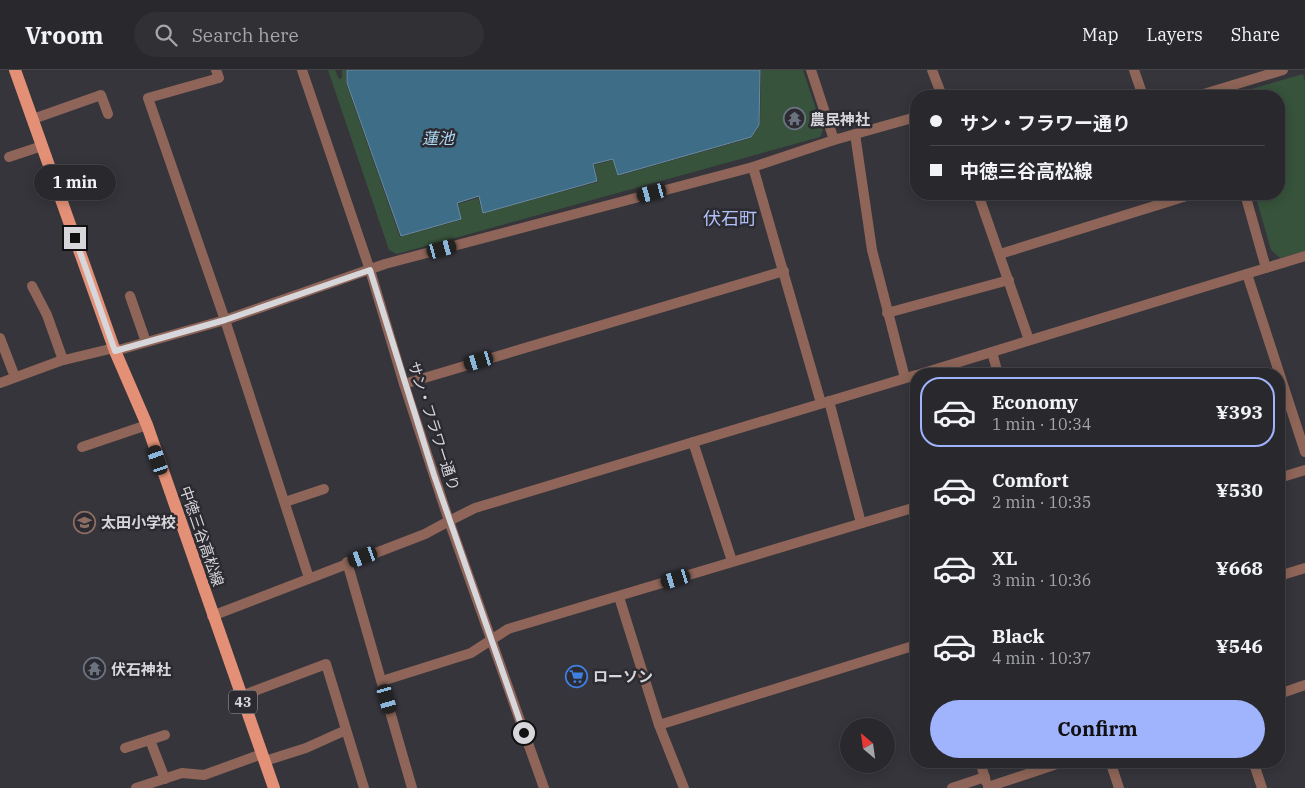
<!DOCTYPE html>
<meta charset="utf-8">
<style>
body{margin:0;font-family:"IBM Plex Serif","Noto Sans JP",serif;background:#303035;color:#f1f3f6;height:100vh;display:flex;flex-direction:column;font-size:19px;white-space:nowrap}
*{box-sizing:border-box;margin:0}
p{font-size:16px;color:#a5a6aa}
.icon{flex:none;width:28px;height:28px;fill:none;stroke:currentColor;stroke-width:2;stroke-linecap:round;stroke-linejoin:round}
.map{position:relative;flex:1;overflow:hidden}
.sheet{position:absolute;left:910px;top:298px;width:375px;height:400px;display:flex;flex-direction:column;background:#28282d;border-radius:20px;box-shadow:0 2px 12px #0003,0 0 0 1px #444449}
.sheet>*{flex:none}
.guide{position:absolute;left:910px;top:20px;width:375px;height:110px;border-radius:20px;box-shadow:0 2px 12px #0003,0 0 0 1px #444449;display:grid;align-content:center;height:110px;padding:0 20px;background:#28282d}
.needle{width:32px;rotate:331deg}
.fabs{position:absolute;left:840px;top:648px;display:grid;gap:10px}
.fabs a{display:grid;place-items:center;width:55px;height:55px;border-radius:50%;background:#28282d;box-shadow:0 2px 12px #0003,0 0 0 1px #444449;font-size:25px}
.end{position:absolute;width:22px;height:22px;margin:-11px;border:6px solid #d7d6db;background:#111;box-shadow:0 0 0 2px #111}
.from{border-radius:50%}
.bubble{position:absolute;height:35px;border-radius:18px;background:#28282d;box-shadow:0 2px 12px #0003,0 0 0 1px #444449;font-size:16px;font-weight:700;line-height:35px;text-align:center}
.car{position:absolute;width:15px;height:30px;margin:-15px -8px;border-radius:6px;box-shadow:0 0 4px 1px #0007;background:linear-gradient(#222 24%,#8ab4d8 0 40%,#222 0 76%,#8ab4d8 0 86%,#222 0)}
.guide b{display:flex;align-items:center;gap:18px;height:48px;font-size:19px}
.guide b+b{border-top:1px solid #444449}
.guide i{width:12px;height:12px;background:#f1f3f6}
ul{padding:9px 0 0;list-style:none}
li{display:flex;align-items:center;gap:15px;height:70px;margin:0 10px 8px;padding:0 10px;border:2px solid transparent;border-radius:20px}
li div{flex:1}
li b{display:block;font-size:19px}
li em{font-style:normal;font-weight:700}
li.on{border-color:#a0b3fd}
li>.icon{width:45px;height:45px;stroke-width:1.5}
.cta{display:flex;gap:10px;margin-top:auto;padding:10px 20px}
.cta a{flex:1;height:58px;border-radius:30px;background:#a0b3fd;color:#111;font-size:20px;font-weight:700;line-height:58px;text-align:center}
header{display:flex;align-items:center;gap:30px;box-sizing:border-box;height:70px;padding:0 25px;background:#28282d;border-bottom:1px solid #444449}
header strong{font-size:24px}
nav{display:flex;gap:28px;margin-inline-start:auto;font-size:18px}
.search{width:350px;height:45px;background:#303035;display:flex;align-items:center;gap:12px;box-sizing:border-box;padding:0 18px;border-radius:28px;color:#a5a6aa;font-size:19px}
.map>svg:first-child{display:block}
.green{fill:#37533b}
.water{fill:#3d6d87;stroke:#6b8ca0}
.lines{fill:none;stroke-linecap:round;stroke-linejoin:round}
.minor{stroke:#8e6558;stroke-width:10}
.tertiary{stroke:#8e6558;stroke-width:10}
.primary{stroke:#e39076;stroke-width:12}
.route{stroke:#d7d6db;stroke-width:6}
.labels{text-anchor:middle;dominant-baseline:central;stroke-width:5;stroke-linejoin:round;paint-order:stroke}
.shield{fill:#2c2b32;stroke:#a4a3a8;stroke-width:1}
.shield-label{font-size:14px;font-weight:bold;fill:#d7d6db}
.poi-label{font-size:15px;font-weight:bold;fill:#d7d6db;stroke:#2c2b32;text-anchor:start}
.street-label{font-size:15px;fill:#d7d6db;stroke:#2c2b32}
.water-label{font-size:16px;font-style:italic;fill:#afdbf5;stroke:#2c2b32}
.quarter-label{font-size:18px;fill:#b0bff6;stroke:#2c2b32}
</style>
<header>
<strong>Vroom</strong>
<div class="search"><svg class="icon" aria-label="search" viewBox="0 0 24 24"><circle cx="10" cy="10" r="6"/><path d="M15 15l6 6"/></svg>Search here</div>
<nav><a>Map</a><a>Layers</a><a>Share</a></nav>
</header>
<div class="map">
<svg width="1305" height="718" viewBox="0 0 1305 718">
<rect width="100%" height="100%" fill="#36353c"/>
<g class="green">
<polygon points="328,0 335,0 339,9 342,8 342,0 346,0 346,13 400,167 461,150 458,134 478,128 483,143 598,112 594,95 613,90 618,106 751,68 760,55 761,0 803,0 823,60 820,67 397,184 389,180"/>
<polygon points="1303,4 1305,11 1305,181 1280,188 1271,180 1255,124 1279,124 1279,26 1227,26"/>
</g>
<polygon class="water" points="347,0 760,0 759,55 751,67 618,105 613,89 593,94 597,111 483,143 479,126 457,133 461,149 401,166 347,13"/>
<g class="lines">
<g class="minor">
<polyline points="216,0 219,8 148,28 225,250 309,508"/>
<polyline points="811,0 834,70"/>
<polyline points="932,0 942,26"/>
<polyline points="1134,0 1143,26"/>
<polyline points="1197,26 1283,0"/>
<polyline points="33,49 101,25 108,44"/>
<polyline points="855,64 872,180 905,308"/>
<polyline points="9,87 42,76"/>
<polyline points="753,97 821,333"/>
<polyline points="978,124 1029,270"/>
<polyline points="1245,124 1266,198"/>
<polyline points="1000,184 1193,124"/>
<polyline points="1247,204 1305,382"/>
<polyline points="32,216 47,245 63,290"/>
<polyline points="130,226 146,272"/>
<polyline points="887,243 1009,210"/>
<polyline points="0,268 15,307"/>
<polyline points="115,281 225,250 385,194 753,97 834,70 916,47"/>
<polyline points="992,282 998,304"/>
<polyline points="0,313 60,291 114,278"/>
<polyline points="404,314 784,201"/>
<polyline points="829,331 861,453"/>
<polyline points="693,372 732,491"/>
<polyline points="82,377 147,355"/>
<polyline points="1279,408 1305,400"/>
<polyline points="285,432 324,419"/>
<polyline points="347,492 412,718"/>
<polyline points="1279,506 1305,498"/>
<polyline points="619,527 659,655 684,718"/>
<polyline points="212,546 425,464 449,451"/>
<polyline points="382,611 471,583 508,559 916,437"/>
<polyline points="1279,624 1305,615"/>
<polyline points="241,626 326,594 364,718"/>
<polyline points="659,655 916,575"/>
<polyline points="150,670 165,709"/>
<polyline points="125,678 165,665"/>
<polyline points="265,691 306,678 346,660"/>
<polyline points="980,691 986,712"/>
<polyline points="1110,691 1119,718"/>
<polyline points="1253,691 1262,718"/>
<polyline points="988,717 1066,691"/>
<polyline points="136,718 182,703 204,705 262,684"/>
<polyline points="952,718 985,707"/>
</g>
<g class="tertiary">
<polyline points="302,0 370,200 404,314 449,451 544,718"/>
<polyline points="920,304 1305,186"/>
<polyline points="449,451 475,438 916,305"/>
</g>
<polyline class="primary" points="15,0 115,281 147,355 274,718"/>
</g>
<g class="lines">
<polyline class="route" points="75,168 115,281 225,250 370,200 434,405 524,663"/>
</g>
<defs>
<symbol id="temple-ring" viewBox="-11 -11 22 22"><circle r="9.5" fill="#2c2b32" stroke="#6b7280" stroke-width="1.5"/><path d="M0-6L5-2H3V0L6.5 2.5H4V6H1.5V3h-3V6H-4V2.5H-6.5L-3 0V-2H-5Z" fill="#6b7280"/></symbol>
<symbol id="school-ring" viewBox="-11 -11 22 22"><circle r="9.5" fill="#2c2b32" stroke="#8d6e63" stroke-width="1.5"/><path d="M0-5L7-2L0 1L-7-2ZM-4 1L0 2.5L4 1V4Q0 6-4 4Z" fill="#8d6e63"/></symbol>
<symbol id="supermarket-ring" viewBox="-11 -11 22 22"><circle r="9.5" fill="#2c2b32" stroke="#3f7fe0" stroke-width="1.5"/><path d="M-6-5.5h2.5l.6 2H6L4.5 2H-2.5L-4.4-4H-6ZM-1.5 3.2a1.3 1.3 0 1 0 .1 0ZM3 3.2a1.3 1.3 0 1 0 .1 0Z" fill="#3f7fe0"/></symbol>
</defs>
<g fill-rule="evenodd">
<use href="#temple-ring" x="782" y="36" width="25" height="25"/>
<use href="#school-ring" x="72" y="440" width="25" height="25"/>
<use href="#temple-ring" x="82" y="586" width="25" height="25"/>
<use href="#supermarket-ring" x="564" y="594" width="25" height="25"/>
</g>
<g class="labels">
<rect class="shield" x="229" y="620.5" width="28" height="23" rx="4"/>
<g class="shield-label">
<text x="243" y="632">43</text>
</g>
<g class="poi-label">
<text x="810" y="49">農民神社</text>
<text x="101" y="452">太田小学校</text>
<text x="111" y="599">伏石神社</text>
<text x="593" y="606">ローソン</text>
</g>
<g class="street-label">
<text transform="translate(434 356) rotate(72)">サン・フラワー通り</text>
<text transform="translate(202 466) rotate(71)">中徳三谷高松線</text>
</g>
<g class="water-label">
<text x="438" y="68">蓮池</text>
</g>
<g class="quarter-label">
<text x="730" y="148">伏石町</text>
</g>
</g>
</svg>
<div class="fabs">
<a><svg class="needle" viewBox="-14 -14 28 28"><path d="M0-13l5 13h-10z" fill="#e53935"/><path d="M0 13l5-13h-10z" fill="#a5a6aa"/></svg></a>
</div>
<i class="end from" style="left:524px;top:663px"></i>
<i class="end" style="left:75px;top:168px"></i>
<div class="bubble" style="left:34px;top:95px;width:82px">1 min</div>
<i class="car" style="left:652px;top:123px;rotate:255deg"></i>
<i class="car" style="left:442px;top:179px;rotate:75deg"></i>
<i class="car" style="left:479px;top:291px;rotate:253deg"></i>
<i class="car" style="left:158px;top:390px;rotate:341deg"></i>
<i class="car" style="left:363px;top:487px;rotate:250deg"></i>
<i class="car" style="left:676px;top:509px;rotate:253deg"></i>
<i class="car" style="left:387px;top:629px;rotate:164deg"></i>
<div class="guide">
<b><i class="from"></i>サン・フラワー通り</b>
<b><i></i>中徳三谷高松線</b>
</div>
<section class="sheet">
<ul>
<li class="on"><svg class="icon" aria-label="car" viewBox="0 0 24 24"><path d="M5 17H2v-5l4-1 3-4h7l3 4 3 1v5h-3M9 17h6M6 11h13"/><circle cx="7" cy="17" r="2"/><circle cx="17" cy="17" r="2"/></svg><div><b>Economy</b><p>1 min · 10:34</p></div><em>¥393</em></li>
<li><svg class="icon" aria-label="car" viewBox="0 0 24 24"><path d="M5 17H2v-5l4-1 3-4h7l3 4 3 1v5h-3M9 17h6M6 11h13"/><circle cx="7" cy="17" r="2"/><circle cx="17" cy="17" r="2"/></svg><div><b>Comfort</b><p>2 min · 10:35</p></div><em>¥530</em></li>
<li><svg class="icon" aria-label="car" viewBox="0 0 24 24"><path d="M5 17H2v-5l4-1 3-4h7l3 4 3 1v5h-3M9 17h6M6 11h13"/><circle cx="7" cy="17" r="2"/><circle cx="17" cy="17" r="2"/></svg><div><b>XL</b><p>3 min · 10:36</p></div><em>¥668</em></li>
<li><svg class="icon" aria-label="car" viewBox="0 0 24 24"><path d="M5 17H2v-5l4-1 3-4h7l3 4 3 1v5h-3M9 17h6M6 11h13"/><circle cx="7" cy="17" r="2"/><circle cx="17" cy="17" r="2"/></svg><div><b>Black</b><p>4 min · 10:37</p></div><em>¥546</em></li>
</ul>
<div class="cta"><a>Confirm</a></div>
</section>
</div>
